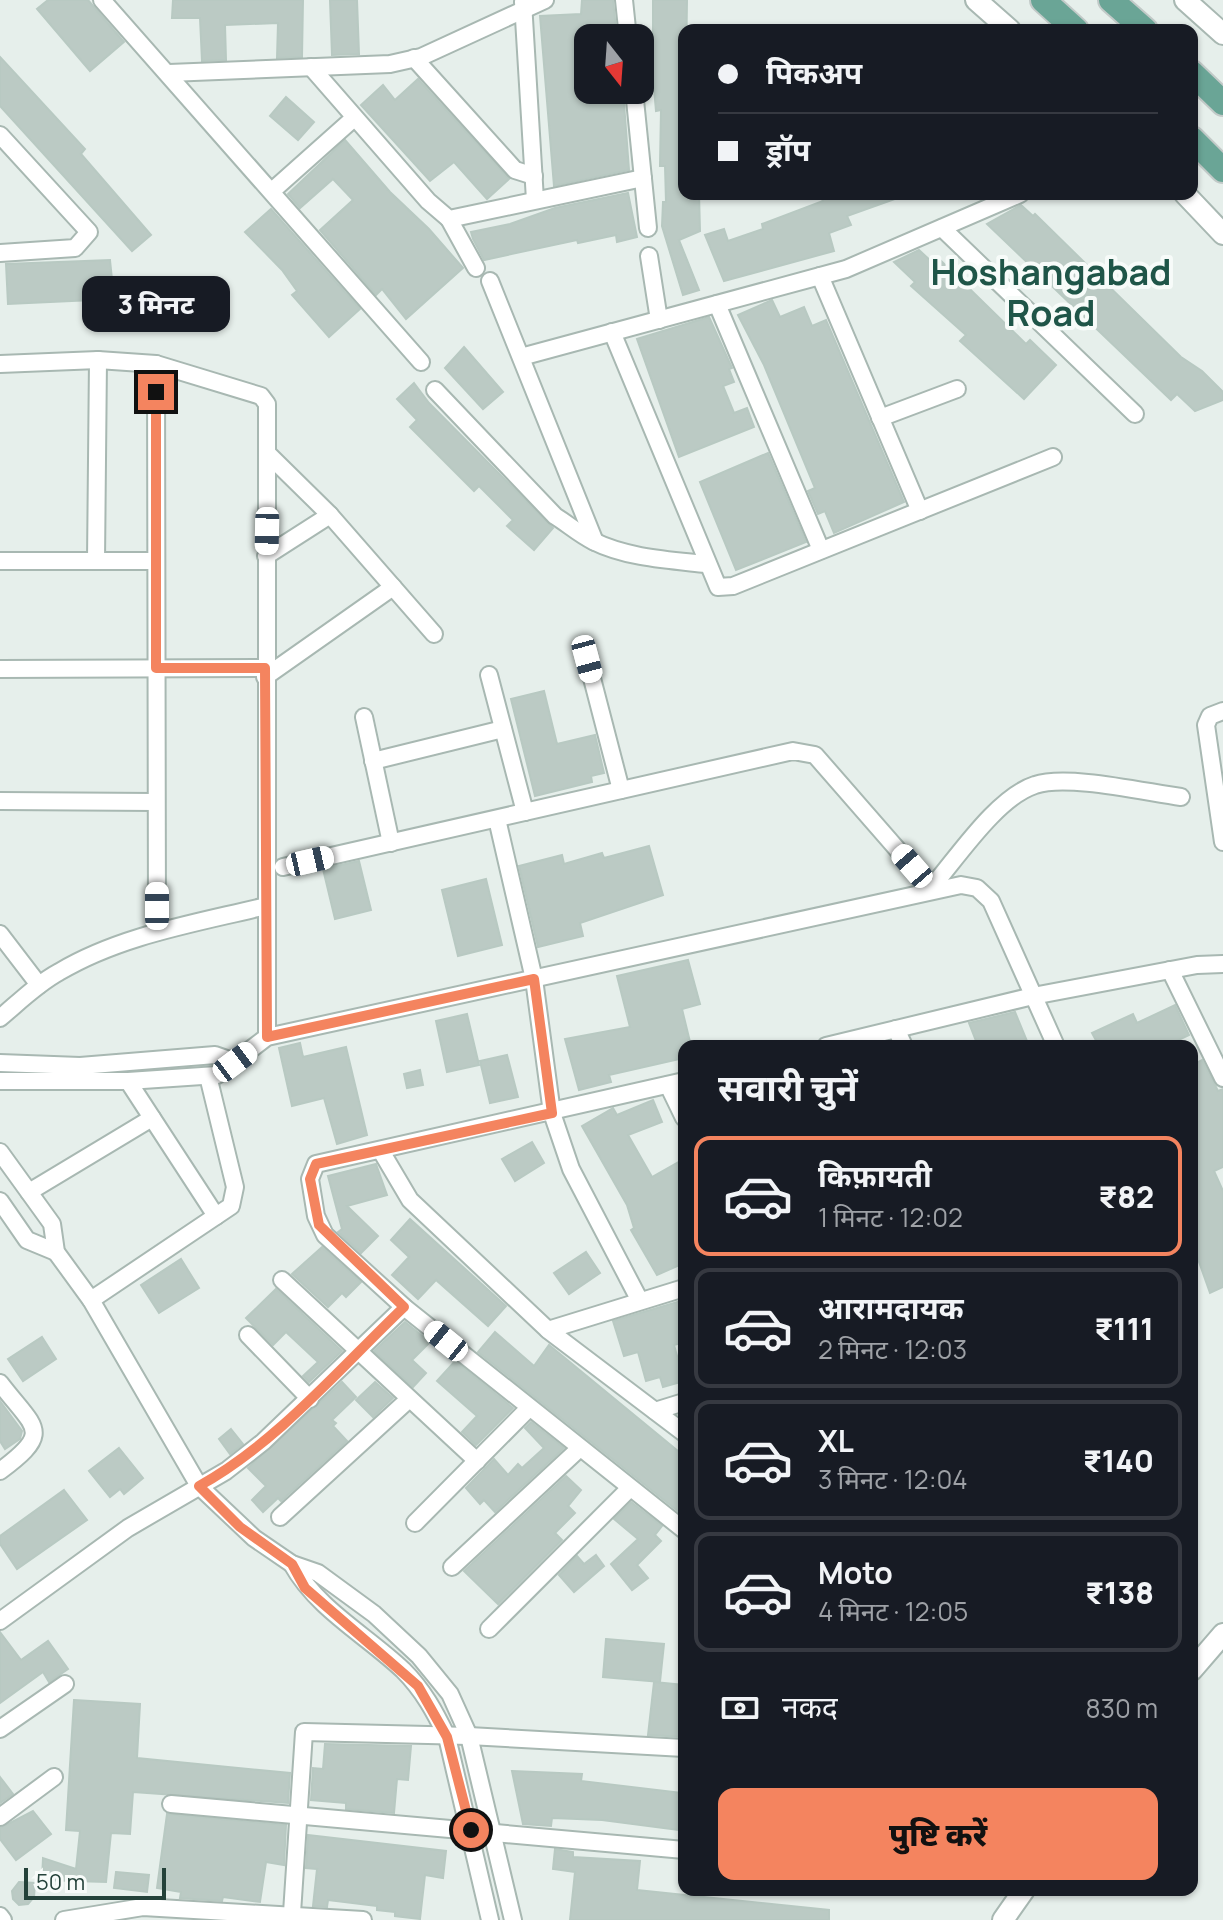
<!DOCTYPE html>
<html lang="hi">
<meta charset="utf-8">
<style>
body{margin:0;font-family:Manrope,"Noto Sans Devanagari",sans-serif;background:#242831;color:#f1f3f6;height:100vh;display:flex;flex-direction:column;font-size:30px;white-space:nowrap}
*{box-sizing:border-box;margin:0}
p{font-size:26px;color:#9ea1a6}
.icon{flex:none;width:44px;height:44px;fill:none;stroke:currentColor;stroke-width:2;stroke-linecap:round;stroke-linejoin:round}
.map{position:relative;flex:1;overflow:hidden}
.drawer{position:absolute;left:678px;top:1040px;width:520px;height:856px;display:flex;flex-direction:column;background:#171b24;border-radius:16px;box-shadow:0 2px 6px #0004}
.drawer>*{flex:none}
.top-card{position:absolute;left:678px;top:24px;width:520px;height:176px;border-radius:16px;box-shadow:0 2px 6px #0004;display:grid;align-content:center;height:176px;padding:0 40px;background:#171b24}
.needle{width:52px;rotate:163deg}
.controls{position:absolute;left:574px;top:24px;display:grid;gap:16px}
.controls a{display:grid;place-items:center;width:80px;height:80px;border-radius:16px;background:#171b24;box-shadow:0 2px 6px #0004;font-size:40px}
.scale{position:absolute;left:24px;bottom:20px;width:142px;box-sizing:border-box;padding-left:8px;border:4px solid #24423a;border-top:0;font-size:22px;line-height:28px;white-space:nowrap;color:#24423a;-webkit-text-stroke:6px #f7fbf9;paint-order:stroke}
.end{position:absolute;width:36px;height:36px;margin:-18px;border:10px solid #f4845f;background:#111;box-shadow:0 0 0 4px #111}
.from{border-radius:50%}
.bubble{position:absolute;height:56px;border-radius:16px;background:#171b24;box-shadow:0 2px 6px #0004;font-size:26px;font-weight:800;line-height:56px;text-align:center}
.car{position:absolute;width:24px;height:48px;margin:-24px -12px;border-radius:10px;box-shadow:0 0 6px 2px #0007;background:linear-gradient(#fff 24%,#345 0 40%,#fff 0 76%,#345 0 86%,#fff 0)}
.top-card b{display:flex;align-items:center;gap:28px;height:76px;font-size:30px}
.top-card b+b{border-top:2px solid #363941}
.top-card i{width:20px;height:20px;background:#f1f3f6}
ul{padding:0;list-style:none}
li{display:flex;align-items:center;gap:24px;height:120px;margin:0 16px 12px;padding:0 24px;border:4px solid #363941;border-radius:16px}
li div{flex:1}
li b{display:block;font-size:30px}
li em{font-style:normal;font-weight:800}
li.on{border-color:#f4845f}
li>.icon{width:72px;height:72px;stroke-width:1.5}
h2{padding:0 40px;font-size:36px;line-height:96px}
.pay{display:flex;align-items:center;gap:20px;height:88px;padding:0 40px;font-size:30px}
.pay p{margin-inline-start:auto}
.action{display:flex;gap:16px;margin-top:auto;padding:16px 40px}
.action a{flex:1;height:92px;border-radius:16px;background:#f4845f;color:#111;font-size:32px;font-weight:800;line-height:92px;text-align:center}
.map>svg:first-child{display:block}
.building{fill:#bbcac4;stroke:#b8c9c2;stroke-width:2}
.lines{fill:none;stroke-linecap:round;stroke-linejoin:round}
.minor-casing{stroke:#a8b8b2;stroke-width:20}
.tertiary-casing{stroke:#a8b8b2;stroke-width:24}
.primary-casing{stroke:#c2cac8;stroke-width:28}
.minor{stroke:#fff;stroke-width:16}
.tertiary{stroke:#fff;stroke-width:20}
.primary{stroke:#6aa596;stroke-width:24}
.route{stroke:#f4845f;stroke-width:10}
.labels{text-anchor:middle;dominant-baseline:central;stroke-width:8;stroke-linejoin:round;paint-order:stroke}
.district-label{font-size:36px;font-weight:bold;fill:#1f5548;stroke:#f7fbf9}
</style>
<div class="map">
<svg width="1223" height="1920" viewBox="0 0 1223 1920">
<rect width="100%" height="100%" fill="#e6efeb"/>
<g class="building">
<polygon points="48,0 88,0 124,42 90,71 37,9"/>
<polygon points="173,0 303,0 302,57 277,58 278,23 225,25 226,60 202,61 200,18 172,18"/>
<polygon points="330,0 357,0 359,54 332,55"/>
<polygon points="582,0 613,0 617,38 588,38 588,90 623,90 629,170 554,186 540,16 581,14"/>
<polygon points="653,0 687,0 684,194 699,194 700,231 679,240 699,290 683,295 662,226 663,202 666,202 665,166 660,166 661,110 656,111 653,76"/>
<polygon points="0,57 85,149 81,154 151,235 132,251 0,106"/>
<polygon points="418,79 509,179 487,199 454,162 430,181 361,105 383,85 395,100"/>
<polygon points="286,97 314,122 298,140 270,116"/>
<polygon points="345,140 390,192 429,229 463,268 406,319 382,289 376,295 320,230 353,200 333,179 300,208 288,194"/>
<polygon points="628,193 637,237 617,242 616,235 578,243 577,240 484,260 473,239 471,232 510,224 555,208"/>
<polygon points="820,194 903,196 847,216 851,225 829,233 834,251 724,281 705,235 724,229 728,241 763,229 762,224 823,201"/>
<polygon points="1021,205 1033,216 1035,214 1181,357 1202,371 1223,392 1223,400 1195,411 1177,394 1171,400 987,224"/>
<polygon points="271,209 360,309 329,337 292,295 297,291 282,270 245,232"/>
<polygon points="919,250 933,263 938,258 1026,344 1030,340 1056,365 1024,399 960,341 966,335 911,286 915,282 894,262"/>
<polygon points="110,260 114,299 8,304 6,264"/>
<polygon points="772,300 780,317 804,307 812,326 826,320 904,502 834,533 825,511 818,514 808,491 815,488 764,365 738,315"/>
<polygon points="709,317 732,368 729,369 734,382 723,386 734,413 747,408 754,427 679,457 637,339"/>
<polygon points="464,347 503,392 483,409 445,368"/>
<polygon points="414,383 429,403 553,528 534,550 507,526 513,520 479,486 474,491 410,427 417,420 397,399"/>
<polygon points="768,453 806,542 736,570 700,482"/>
<polygon points="544,691 557,744 595,735 604,773 591,776 592,782 535,796 511,699"/>
<polygon points="649,846 663,895 580,923 583,936 538,947 519,866 562,855 564,864 602,853 604,858"/>
<polygon points="359,861 371,910 335,919 323,869"/>
<polygon points="486,879 502,945 458,956 442,890"/>
<polygon points="688,960 700,1004 682,1009 691,1046 684,1046 684,1058 609,1075 611,1082 579,1090 565,1039 630,1027 617,976"/>
<polygon points="1175,1005 1189,1035 1166,1046 1099,1046 1092,1033 1133,1014 1137,1023"/>
<polygon points="1015,1012 1029,1046 978,1046 969,1023"/>
<polygon points="467,1014 479,1065 447,1072 436,1021"/>
<polygon points="300,1043 303,1057 346,1047 367,1135 337,1144 324,1098 292,1106 279,1048"/>
<polygon points="507,1055 518,1097 490,1103 480,1061"/>
<polygon points="1202,1060 1218,1091 1223,1089 1223,1167 1214,1171 1223,1191 1223,1287 1210,1293 1192,1242 1192,1065"/>
<polygon points="420,1070 423,1085 407,1088 404,1074"/>
<polygon points="653,1100 662,1122 628,1135 652,1177 684,1159 684,1263 657,1275 631,1230 634,1228 627,1205 582,1126 613,1108 617,1115"/>
<polygon points="532,1142 544,1163 515,1181 502,1159"/>
<polygon points="376,1164 387,1195 347,1206 378,1236 361,1253 338,1232 342,1229 328,1176"/>
<polygon points="410,1219 506,1306 488,1326 436,1280 418,1299 392,1275 409,1257 391,1240"/>
<polygon points="322,1247 361,1282 346,1297 342,1293 328,1307 292,1274"/>
<polygon points="586,1252 600,1273 569,1294 554,1273"/>
<polygon points="181,1259 199,1288 159,1313 141,1285"/>
<polygon points="276,1289 342,1351 309,1382 303,1376 318,1362 286,1332 273,1345 246,1318"/>
<polygon points="684,1300 684,1342 674,1345 684,1381 663,1387 660,1377 646,1381 638,1352 624,1356 613,1321"/>
<polygon points="405,1322 430,1342 412,1360 426,1373 413,1387 374,1351"/>
<polygon points="495,1332 534,1366 549,1345 684,1456 684,1516 478,1352"/>
<polygon points="42,1337 56,1359 23,1381 8,1359"/>
<polygon points="455,1361 513,1408 476,1445 462,1432 477,1416 437,1381"/>
<polygon points="342,1382 356,1397 332,1420 336,1423 333,1426 347,1441 281,1501 278,1498 263,1512 252,1500 266,1486 248,1468"/>
<polygon points="375,1382 393,1398 373,1417 356,1400"/>
<polygon points="0,1401 22,1431 20,1439 5,1449 0,1441"/>
<polygon points="531,1422 564,1448 495,1512 484,1500 480,1504 466,1488 494,1459 508,1475 518,1464 522,1468 544,1448 525,1428"/>
<polygon points="231,1429 243,1444 230,1454 219,1439"/>
<polygon points="119,1448 143,1478 124,1494 120,1489 110,1497 89,1471"/>
<polygon points="566,1476 581,1490 568,1506 575,1513 555,1533 562,1540 498,1604 464,1571"/>
<polygon points="64,1490 87,1520 17,1569 0,1544 0,1536"/>
<polygon points="631,1502 662,1526 655,1535 661,1541 637,1565 648,1578 632,1590 611,1564 638,1539 614,1519"/>
<polygon points="596,1555 604,1566 574,1592 559,1575 577,1556 584,1564"/>
<polygon points="0,1632 21,1660 48,1641 68,1669 49,1682 43,1672 0,1703"/>
<polygon points="606,1639 664,1644 660,1682 603,1677"/>
<polygon points="654,1682 684,1685 684,1737 648,1735"/>
<polygon points="74,1700 140,1704 137,1758 290,1773 288,1803 133,1792 130,1834 111,1833 106,1882 42,1880 43,1858 76,1869 80,1831 66,1830"/>
<polygon points="325,1744 411,1746 408,1780 397,1779 394,1813 346,1809 346,1803 311,1800 313,1768 323,1769"/>
<polygon points="512,1771 582,1774 581,1781 683,1793 678,1830 602,1820 552,1818 551,1826 523,1824"/>
<polygon points="0,1777 13,1794 0,1803"/>
<polygon points="33,1811 51,1834 16,1860 0,1839 0,1828"/>
<polygon points="167,1814 286,1825 284,1865 266,1862 260,1902 223,1897 222,1901 180,1898 181,1892 157,1888"/>
<polygon points="308,1835 446,1851 443,1878 425,1875 420,1919 395,1916 395,1912 377,1910 377,1906 328,1900 327,1907 313,1906 317,1869 306,1868"/>
<polygon points="555,1849 573,1852 573,1857 640,1861 637,1890 829,1910 829,1920 570,1920 575,1872 553,1869"/>
<polygon points="116,1872 149,1875 147,1892 114,1888"/>
<polygon points="19,1882 35,1883 34,1897 28,1904 19,1905 13,1899 12,1891"/>
</g>
<g class="lines">
<defs>
<g id="minor">
<polyline points="102,0 421,362"/>
<polyline points="624,0 628,38"/>
<polyline points="523,2 535,200"/>
<polyline points="414,58 515,170 534,176"/>
<polyline points="311,67 428,201 449,219 643,178"/>
<polyline points="169,73 390,64 421,57 545,0"/>
<polyline points="634,90 648,228"/>
<polyline points="0,135 89,232 75,248 0,253"/>
<polyline points="272,191 354,118"/>
<polyline points="449,219 476,268"/>
<polyline points="942,228 1135,414"/>
<polyline points="649,256 659,320"/>
<polyline points="820,276 920,511"/>
<polyline points="490,281 595,542"/>
<polyline points="717,304 821,550"/>
<polyline points="612,332 718,587 733,586 1053,457"/>
<polyline points="521,357 846,269 1020,194"/>
<polyline points="0,364 98,360 156,364 261,396 267,404 267,1037"/>
<polyline points="156,364 157,932"/>
<path d="M435,390L555,516C568,524 579,534 593,541C627,558 669,560 706,564"/>
<polyline points="880,418 957,389"/>
<polyline points="268,454 330,515 434,634"/>
<polyline points="266,556 330,515"/>
<polyline points="0,561 155,561"/>
<polyline points="96,561 98,360"/>
<polyline points="587,659 621,790"/>
<polyline points="0,669 265,668"/>
<polyline points="489,675 525,812"/>
<polyline points="265,677 393,587"/>
<polyline points="1223,711 1210,716 1206,725 1223,842"/>
<polyline points="364,717 391,843"/>
<polyline points="373,761 503,729"/>
<polyline points="0,801 156,802"/>
<polyline points="497,819 534,979 552,1113 571,1169 640,1301"/>
<path d="M283,867L793,751L815,755L931,888C957,858 997,797 1035,785C1067,774 1144,792 1181,797"/>
<polyline points="0,934 39,985"/>
<polyline points="1170,970 1223,1078"/>
<path d="M0,1018C19,1002 37,984 59,972C121,935 197,923 266,906"/>
<polyline points="896,1029 904,1046"/>
<polyline points="826,1046 1033,996 1197,965 1223,964"/>
<polyline points="0,1063 80,1066 215,1055 235,1062"/>
<polyline points="0,1081 128,1081 217,1075 267,1037 961,885 977,888 991,901 1056,1046"/>
<polyline points="128,1081 216,1216"/>
<polyline points="684,1081 316,1164 310,1179 316,1216 325,1235 404,1307 684,1530"/>
<polyline points="668,1085 684,1118"/>
<polyline points="381,1151 410,1200 548,1330 684,1433"/>
<polyline points="0,1152 52,1224 56,1252 91,1300 199,1486 254,1538 292,1564 318,1573 374,1614 419,1656 450,1694 469,1736 513,1920"/>
<polyline points="29,1192 152,1118"/>
<polyline points="0,1201 27,1240 56,1252"/>
<polyline points="282,1280 477,1461"/>
<polyline points="91,1300 231,1206 235,1187 208,1076"/>
<polyline points="548,1330 684,1288"/>
<polyline points="248,1335 310,1399"/>
<path d="M0,1383C35,1429 54,1431 0,1471"/>
<polyline points="655,1411 684,1402"/>
<polyline points="280,1517 408,1400"/>
<polyline points="415,1523 529,1408"/>
<path d="M292,1564C317,1609 366,1635 403,1670C423,1690 435,1712 447,1737L490,1920"/>
<polyline points="452,1567 580,1448"/>
<polyline points="0,1621 128,1528 226,1471 263,1442 404,1307"/>
<polyline points="489,1629 629,1489"/>
<polyline points="0,1729 65,1684"/>
<polyline points="171,1804 684,1850"/>
<polyline points="0,1817 54,1777"/>
<polyline points="292,1913 304,1732 469,1736 684,1748"/>
<polyline points="0,1916 3,1920"/>
<polyline points="64,1920 143,1907 363,1920"/>
</g>
<g id="tertiary">
<polyline points="976,0 1010,30"/>
<polyline points="1185,0 1223,34"/>
<polyline points="1185,194 1223,234"/>
<polyline points="1192,1670 1223,1634"/>
<polyline points="1003,1920 1024,1890"/>
</g>
<g id="primary">
<polyline points="1043,0 1076,30"/>
<polyline points="1111,0 1145,30"/>
<polyline points="1192,73 1223,103"/>
<polyline points="1192,139 1223,170"/>
</g>
</defs>
<use href="#minor" class="minor-casing"/>
<use href="#tertiary" class="tertiary-casing"/>
<use href="#primary" class="primary-casing"/>
<use href="#minor" class="minor"/>
<use href="#tertiary" class="tertiary"/>
<use href="#primary" class="primary"/>
</g>
<g class="lines">
<path class="route" d="M156,392V668H265L267,1037L534,979L552,1113L316,1164L310,1179L319,1225L404,1307C339,1369 278,1442 199,1486L240,1527L292,1564L305,1588L418,1686L447,1737L471,1830"/>
</g>
<g class="labels">
<g class="district-label">
<text x="1051" y="271">Hoshangabad<tspan x="1051" dy="41">Road</tspan></text>
</g>
</g>
</svg>
<div class="controls">
<a><svg class="needle" viewBox="-14 -14 28 28"><path d="M0-13l5 13h-10z" fill="#e53935"/><path d="M0 13l5-13h-10z" fill="#9ea1a6"/></svg></a>
</div>
<div class="scale">50 m</div>
<i class="end from" style="left:471px;top:1830px"></i>
<i class="end" style="left:156px;top:392px"></i>
<div class="bubble" style="left:82px;top:276px;width:148px">3 मिनट</div>
<i class="car" style="left:267px;top:531px;rotate:181deg"></i>
<i class="car" style="left:587px;top:659px;rotate:165deg"></i>
<i class="car" style="left:310px;top:861px;rotate:77deg"></i>
<i class="car" style="left:912px;top:866px;rotate:319deg"></i>
<i class="car" style="left:157px;top:906px;rotate:0deg"></i>
<i class="car" style="left:235px;top:1062px;rotate:53deg"></i>
<i class="car" style="left:446px;top:1341px;rotate:309deg"></i>
<div class="top-card">
<b><i class="from"></i>पिकअप</b>
<b><i></i>ड्रॉप</b>
</div>
<section class="drawer">
<h2>सवारी चुनें</h2>
<ul>
<li class="on"><svg class="icon" aria-label="car" viewBox="0 0 24 24"><path d="M5 17H2v-5l4-1 3-4h7l3 4 3 1v5h-3M9 17h6M6 11h13"/><circle cx="7" cy="17" r="2"/><circle cx="17" cy="17" r="2"/></svg><div><b>किफ़ायती</b><p>1 मिनट · 12:02</p></div><em>₹82</em></li>
<li><svg class="icon" aria-label="car" viewBox="0 0 24 24"><path d="M5 17H2v-5l4-1 3-4h7l3 4 3 1v5h-3M9 17h6M6 11h13"/><circle cx="7" cy="17" r="2"/><circle cx="17" cy="17" r="2"/></svg><div><b>आरामदायक</b><p>2 मिनट · 12:03</p></div><em>₹111</em></li>
<li><svg class="icon" aria-label="car" viewBox="0 0 24 24"><path d="M5 17H2v-5l4-1 3-4h7l3 4 3 1v5h-3M9 17h6M6 11h13"/><circle cx="7" cy="17" r="2"/><circle cx="17" cy="17" r="2"/></svg><div><b>XL</b><p>3 मिनट · 12:04</p></div><em>₹140</em></li>
<li><svg class="icon" aria-label="car" viewBox="0 0 24 24"><path d="M5 17H2v-5l4-1 3-4h7l3 4 3 1v5h-3M9 17h6M6 11h13"/><circle cx="7" cy="17" r="2"/><circle cx="17" cy="17" r="2"/></svg><div><b>Moto</b><p>4 मिनट · 12:05</p></div><em>₹138</em></li>
</ul>
<div class="pay"><svg class="icon" aria-label="cash" viewBox="0 0 24 24"><path d="M3 7h18v10H3z"/><circle cx="12" cy="12" r="2"/></svg>नकद<p>830 m</p></div>
<div class="action"><a>पुष्टि करें</a></div>
</section>
</div>
